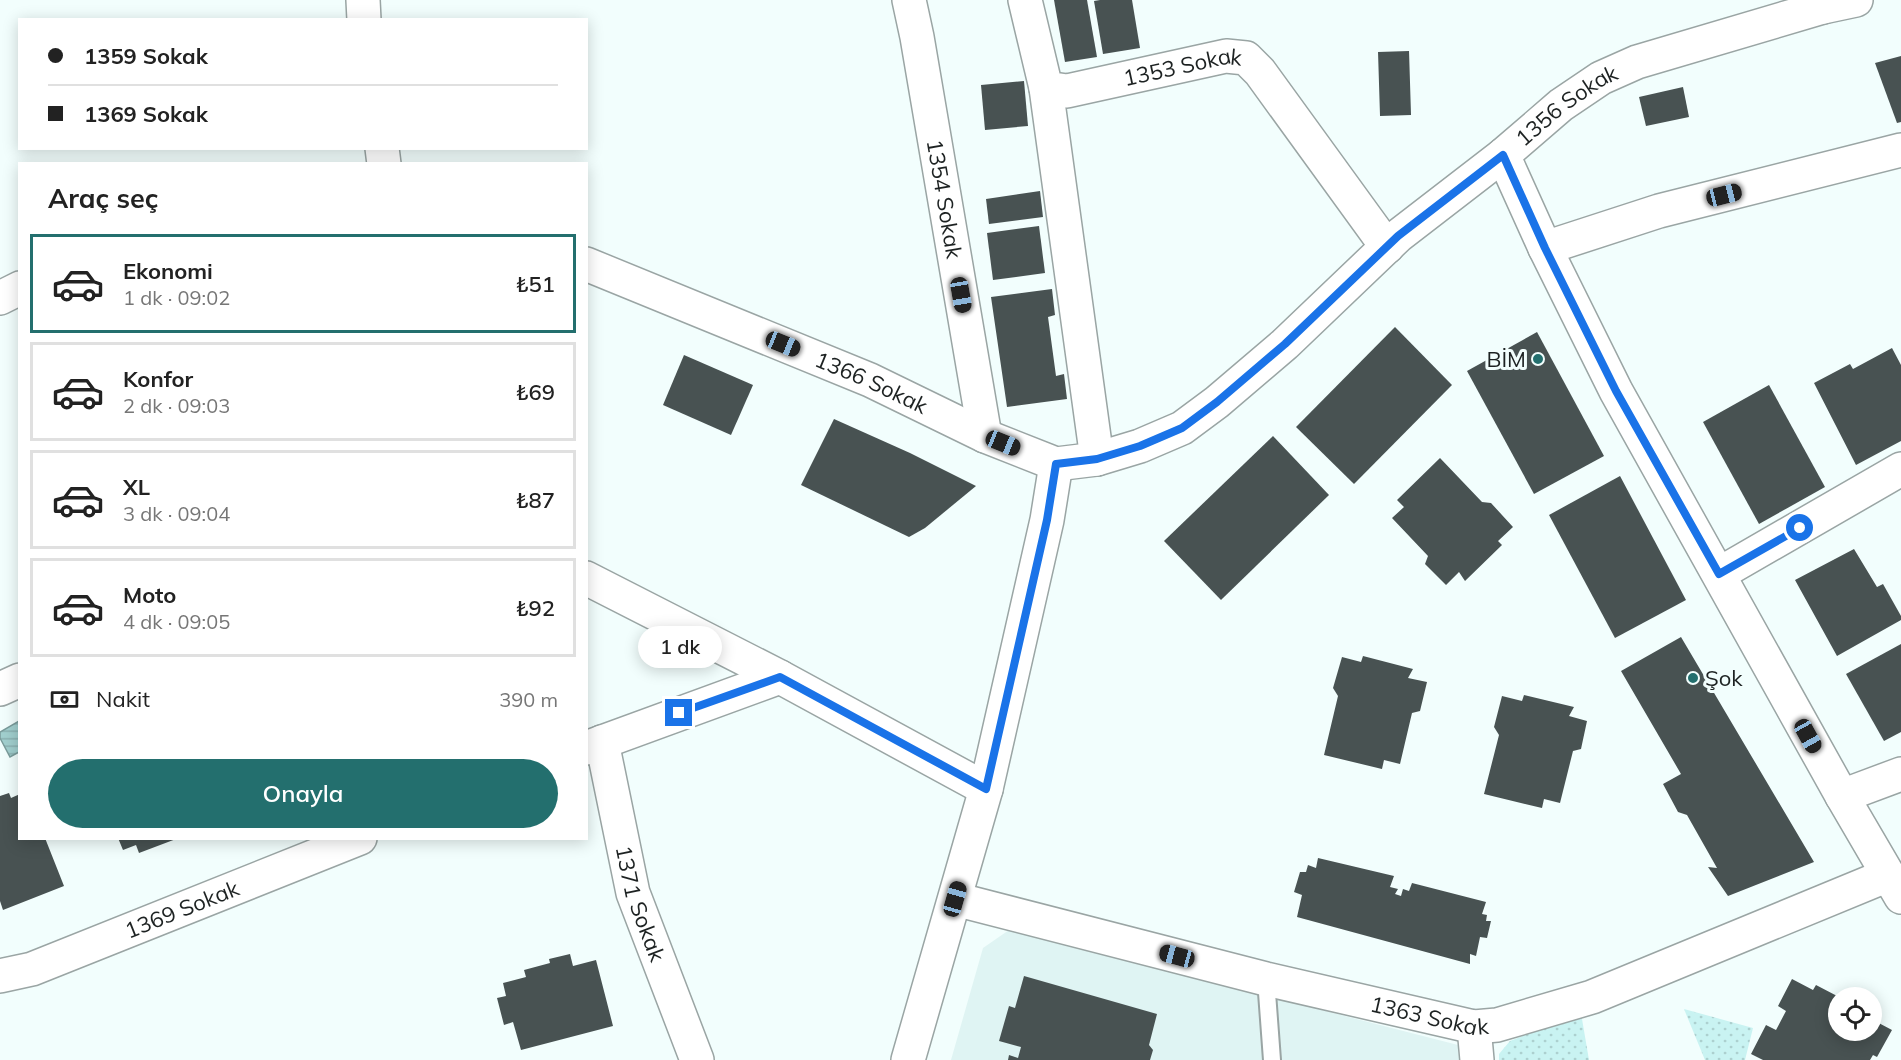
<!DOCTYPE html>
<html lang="tr">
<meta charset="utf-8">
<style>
body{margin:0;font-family:Mulish,sans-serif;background:#f6f6f6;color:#222;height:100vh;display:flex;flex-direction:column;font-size:22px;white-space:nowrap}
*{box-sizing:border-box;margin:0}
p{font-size:20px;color:#767676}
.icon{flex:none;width:33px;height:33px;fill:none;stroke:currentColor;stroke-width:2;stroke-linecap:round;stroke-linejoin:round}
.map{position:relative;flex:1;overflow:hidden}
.panel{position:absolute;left:18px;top:162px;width:570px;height:678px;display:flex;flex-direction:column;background:#fff;border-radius:0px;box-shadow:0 3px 15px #0003}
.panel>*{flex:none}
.banner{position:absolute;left:18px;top:18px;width:570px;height:132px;border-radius:0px;box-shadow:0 3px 15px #0003;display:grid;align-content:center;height:132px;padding:0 30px;background:#fff}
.buttons{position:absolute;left:1828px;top:987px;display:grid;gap:12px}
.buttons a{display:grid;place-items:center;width:54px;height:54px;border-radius:50%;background:#fff;box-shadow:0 3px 15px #0003;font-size:30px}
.end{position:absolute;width:27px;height:27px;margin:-14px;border:8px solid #1a73e8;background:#fff;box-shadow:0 0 0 3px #fff}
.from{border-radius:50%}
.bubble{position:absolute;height:42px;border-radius:21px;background:#fff;box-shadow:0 3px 15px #0003;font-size:20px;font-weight:600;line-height:42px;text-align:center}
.car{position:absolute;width:18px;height:36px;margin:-18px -9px;border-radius:8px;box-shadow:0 0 4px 2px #0007;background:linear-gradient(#222 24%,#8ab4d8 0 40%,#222 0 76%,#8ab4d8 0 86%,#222 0)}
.banner b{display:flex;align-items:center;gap:21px;height:57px;font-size:22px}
.banner b+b{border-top:2px solid #e0e0e0}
.banner i{width:15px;height:15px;background:#222}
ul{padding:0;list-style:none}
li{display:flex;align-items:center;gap:18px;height:99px;margin:0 12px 9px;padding:0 18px;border:3px solid #e0e0e0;border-radius:0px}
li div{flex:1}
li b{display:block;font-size:22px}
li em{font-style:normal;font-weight:600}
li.active{border-color:#236f6e}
li>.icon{width:54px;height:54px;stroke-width:1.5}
h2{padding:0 30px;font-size:27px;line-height:72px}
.pay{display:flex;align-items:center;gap:15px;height:66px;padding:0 30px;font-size:22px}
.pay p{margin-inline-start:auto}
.primary-button{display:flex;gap:12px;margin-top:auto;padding:12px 30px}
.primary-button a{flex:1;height:69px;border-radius:36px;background:#236f6e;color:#fff;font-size:24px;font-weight:600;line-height:69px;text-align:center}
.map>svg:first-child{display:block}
.built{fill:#dff4f3}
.grass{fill:url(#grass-dots)}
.water{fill:url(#water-rules);stroke:#799b9a;stroke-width:1.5}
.building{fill:#485252}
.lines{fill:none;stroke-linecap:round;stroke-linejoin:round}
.lane-casing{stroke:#9aa5a4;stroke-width:20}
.street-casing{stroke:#9aa5a4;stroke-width:36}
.secondary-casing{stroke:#9aa5a4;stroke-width:36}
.highway-casing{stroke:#9aa5a4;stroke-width:36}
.lane{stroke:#fff;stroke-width:16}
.street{stroke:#fff;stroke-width:33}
.secondary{stroke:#fff;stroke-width:33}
.highway{stroke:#fff;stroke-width:33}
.route{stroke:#1a73e8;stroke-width:8}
.poi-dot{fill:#236f6e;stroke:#f2fefd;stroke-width:2}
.labels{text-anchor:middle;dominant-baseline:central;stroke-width:6;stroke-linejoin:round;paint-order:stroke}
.street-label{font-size:22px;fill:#1d2222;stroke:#f2fefd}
.poi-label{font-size:22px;fill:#1d2222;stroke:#f2fefd;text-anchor:end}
</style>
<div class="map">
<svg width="1901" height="1060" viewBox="0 0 1901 1060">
<defs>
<pattern id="grass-dots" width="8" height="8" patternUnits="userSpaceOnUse" patternTransform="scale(1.5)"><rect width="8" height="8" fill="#c9f3f2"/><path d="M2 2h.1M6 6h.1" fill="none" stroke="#acd0cf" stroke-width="1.8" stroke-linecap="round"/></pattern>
<pattern id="water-rules" width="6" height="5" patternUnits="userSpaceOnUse" patternTransform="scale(1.5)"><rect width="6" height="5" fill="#a1cfce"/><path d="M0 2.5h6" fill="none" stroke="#8ab1b1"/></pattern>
</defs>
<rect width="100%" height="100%" fill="#f2fefd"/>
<polygon class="built" points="1009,930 1458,1045 1459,1060 951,1060 983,948"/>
<g class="grass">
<polygon points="1684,1009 1753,1028 1745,1060 1705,1060"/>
<polygon points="1581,1013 1589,1060 1499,1060 1499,1054 1510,1041"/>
</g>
<polygon class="water" points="19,721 19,752 10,757 0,738 0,732"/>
<g class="building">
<polygon points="1054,0 1087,0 1097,57 1065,62"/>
<polygon points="1100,0 1132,0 1140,48 1103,54 1094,1"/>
<polygon points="1409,51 1411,115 1380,116 1378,52"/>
<polygon points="1901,56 1901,122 1897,123 1875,63"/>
<polygon points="1024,81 1028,126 985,130 981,85"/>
<polygon points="1683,87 1689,117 1646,126 1639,97"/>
<polygon points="1040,191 1043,217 989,224 986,199"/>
<polygon points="1039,226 1045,273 993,280 987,233"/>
<polygon points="1052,289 1055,315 1048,317 1056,376 1064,374 1067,399 1007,407 991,297"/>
<polygon points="1395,327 1452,385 1354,484 1296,427"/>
<polygon points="1537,332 1604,456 1534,494 1467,371"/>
<polygon points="1892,348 1901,365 1901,441 1856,465 1814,383 1850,364 1853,369"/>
<polygon points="684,355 753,385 731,435 663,405"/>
<polygon points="1769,385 1825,487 1759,524 1703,422"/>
<polygon points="834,419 910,453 976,486 925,528 909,537 801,485"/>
<polygon points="1273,436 1329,495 1221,600 1164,541"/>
<polygon points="1440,458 1482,502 1491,503 1513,527 1498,541 1502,545 1465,581 1459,572 1446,585 1425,564 1428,556 1392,518 1404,507 1397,500"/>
<polygon points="1620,476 1686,600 1615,638 1549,515"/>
<polygon points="1854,549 1877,587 1883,584 1901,616 1901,620 1837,656 1795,580"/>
<polygon points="1681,637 1814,862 1728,896 1708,867 1717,868 1687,815 1678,812 1663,784 1681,774 1621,671"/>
<polygon points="1901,644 1901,732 1884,741 1846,674"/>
<polygon points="1363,656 1413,669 1408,678 1427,682 1420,711 1412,713 1400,764 1384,760 1382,769 1324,755 1338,696 1333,688 1342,657 1361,662"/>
<polygon points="1524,695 1574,707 1569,716 1587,721 1581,749 1573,751 1560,803 1544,799 1542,808 1484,794 1499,735 1494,727 1502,696 1522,701"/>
<polygon points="9,793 11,798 20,794 20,838 45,838 64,886 3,910 0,901 0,796"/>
<polygon points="118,838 175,838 176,839 139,853 136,845 123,850"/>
<polygon points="1318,858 1394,876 1390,887 1398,889 1395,894 1401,896 1403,889 1409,891 1412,883 1486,902 1482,914 1487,915 1486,921 1491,921 1487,938 1480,937 1476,956 1470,954 1470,964 1297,917 1302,895 1294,892 1300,872 1306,872 1308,865 1316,868"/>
<polygon points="570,954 573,966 596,960 613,1026 521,1050 513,1022 504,1025 497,998 506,996 503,983 526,977 524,970 550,963 549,959"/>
<polygon points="1024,976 1157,1014 1149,1045 1153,1050 1150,1060 1008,1060 1009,1055 1018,1058 1021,1047 999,1041 1009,1006 1015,1008"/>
<polygon points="1792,979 1813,990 1816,985 1839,997 1839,1030 1872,1030 1872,1014 1876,1016 1873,1020 1892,1030 1877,1057 1873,1055 1870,1060 1763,1060 1751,1054 1766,1025 1776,1030 1786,1011 1778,1006"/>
</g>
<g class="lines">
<defs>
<polyline id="lane" points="1266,979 1272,1060"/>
<g id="street">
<polyline points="363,0 364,20"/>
<path id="s1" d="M909,0L917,37L985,436"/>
<path id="s2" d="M1025,0L1046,88L1067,91L1226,56L1246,58L1260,72L1387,247"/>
<polyline points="1046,88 1097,459"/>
<polyline points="382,148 384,164"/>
<polyline points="1503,155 1545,248 1616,391 1842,796 1901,897"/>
<polyline points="1545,248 1659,211 1901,150"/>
<polyline points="1719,574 1901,469"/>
<polyline points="586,578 780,677 986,789"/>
<polyline points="0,689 20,680"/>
<path id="s3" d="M602,742L633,893L697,1060"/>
<polyline points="586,748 780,677"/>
<polyline points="1842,796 1901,774"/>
<path id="s4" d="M955,899L1266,979L1474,1027L1497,1025L1592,997L1888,875"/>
<path id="s5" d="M0,976L32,969L360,838"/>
<polyline points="1474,1027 1477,1060"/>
<polyline points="908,1060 986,789 1047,520 1056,464"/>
</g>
<g id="secondary">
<path id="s6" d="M586,264L870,380L985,436L1056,464L1097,459L1140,446L1182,428L1217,402L1285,344L1398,236L1503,155L1561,105L1601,78L1637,62L1823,7"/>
<polyline points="0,298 20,288"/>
</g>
<polyline id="highway" points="1841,0 1823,7 1856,0"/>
</defs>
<use href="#lane" class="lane-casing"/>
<use href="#street" class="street-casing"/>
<use href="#secondary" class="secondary-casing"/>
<use href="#highway" class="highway-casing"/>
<use href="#lane" class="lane"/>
<use href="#street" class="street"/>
<use href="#secondary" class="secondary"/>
<use href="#highway" class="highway"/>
</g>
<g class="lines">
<polyline class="route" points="679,713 780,677 986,789 1047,520 1056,464 1097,459 1140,446 1182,428 1217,402 1285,344 1398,236 1503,155 1545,248 1616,391 1719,574 1800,528"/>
</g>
<g class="poi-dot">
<circle cx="1538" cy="359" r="6"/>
<circle cx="1693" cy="678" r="6"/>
</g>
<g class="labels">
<g class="street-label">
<text stroke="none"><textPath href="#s2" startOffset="230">1353 Sokak</textPath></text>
<text stroke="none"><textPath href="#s6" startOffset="1146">1356 Sokak</textPath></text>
<text stroke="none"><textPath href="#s1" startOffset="202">1354 Sokak</textPath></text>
<text stroke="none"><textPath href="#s6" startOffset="309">1366 Sokak</textPath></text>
<text stroke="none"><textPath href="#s3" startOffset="166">1371 Sokak</textPath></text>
<text stroke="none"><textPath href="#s5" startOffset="194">1369 Sokak</textPath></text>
<text stroke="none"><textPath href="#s4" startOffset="489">1363 Sokak</textPath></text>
</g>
<g class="poi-label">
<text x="1526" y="359">BİM</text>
<text x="1705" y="678" text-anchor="start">Şok</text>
</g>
</g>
</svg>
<div class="buttons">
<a><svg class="icon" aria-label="locate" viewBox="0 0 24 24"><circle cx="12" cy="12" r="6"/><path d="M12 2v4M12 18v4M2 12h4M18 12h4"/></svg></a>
</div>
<i class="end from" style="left:1800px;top:528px"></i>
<i class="end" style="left:679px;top:713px"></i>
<div class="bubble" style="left:638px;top:626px;width:84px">1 dk</div>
<i class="car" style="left:1724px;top:195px;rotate:76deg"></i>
<i class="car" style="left:961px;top:295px;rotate:170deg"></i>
<i class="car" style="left:783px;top:344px;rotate:112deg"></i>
<i class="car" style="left:1003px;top:443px;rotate:112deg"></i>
<i class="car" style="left:1808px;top:736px;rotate:151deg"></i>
<i class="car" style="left:955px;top:899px;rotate:16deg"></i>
<i class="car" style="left:1177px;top:956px;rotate:285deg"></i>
<div class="banner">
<b><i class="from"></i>1359 Sokak</b>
<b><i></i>1369 Sokak</b>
</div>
<section class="panel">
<h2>Araç seç</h2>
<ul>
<li class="active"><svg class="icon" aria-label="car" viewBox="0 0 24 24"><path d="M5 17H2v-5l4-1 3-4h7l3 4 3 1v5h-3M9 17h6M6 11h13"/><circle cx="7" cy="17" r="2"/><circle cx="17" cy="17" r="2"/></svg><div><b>Ekonomi</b><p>1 dk · 09:02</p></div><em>₺51</em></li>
<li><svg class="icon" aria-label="car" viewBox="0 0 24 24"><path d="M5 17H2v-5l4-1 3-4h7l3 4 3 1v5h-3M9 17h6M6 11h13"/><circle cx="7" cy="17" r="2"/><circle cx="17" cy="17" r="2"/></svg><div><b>Konfor</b><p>2 dk · 09:03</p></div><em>₺69</em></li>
<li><svg class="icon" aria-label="car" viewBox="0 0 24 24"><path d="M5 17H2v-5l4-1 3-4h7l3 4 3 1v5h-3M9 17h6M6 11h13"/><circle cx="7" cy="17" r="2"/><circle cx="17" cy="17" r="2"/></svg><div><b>XL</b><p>3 dk · 09:04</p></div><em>₺87</em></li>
<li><svg class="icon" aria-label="car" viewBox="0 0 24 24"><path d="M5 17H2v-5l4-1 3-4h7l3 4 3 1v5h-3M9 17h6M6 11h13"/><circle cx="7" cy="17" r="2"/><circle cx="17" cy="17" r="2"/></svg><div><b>Moto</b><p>4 dk · 09:05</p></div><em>₺92</em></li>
</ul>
<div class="pay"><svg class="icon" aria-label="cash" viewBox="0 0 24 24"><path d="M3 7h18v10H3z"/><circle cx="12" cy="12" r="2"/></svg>Nakit<p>390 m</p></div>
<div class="primary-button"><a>Onayla</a></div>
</section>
</div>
